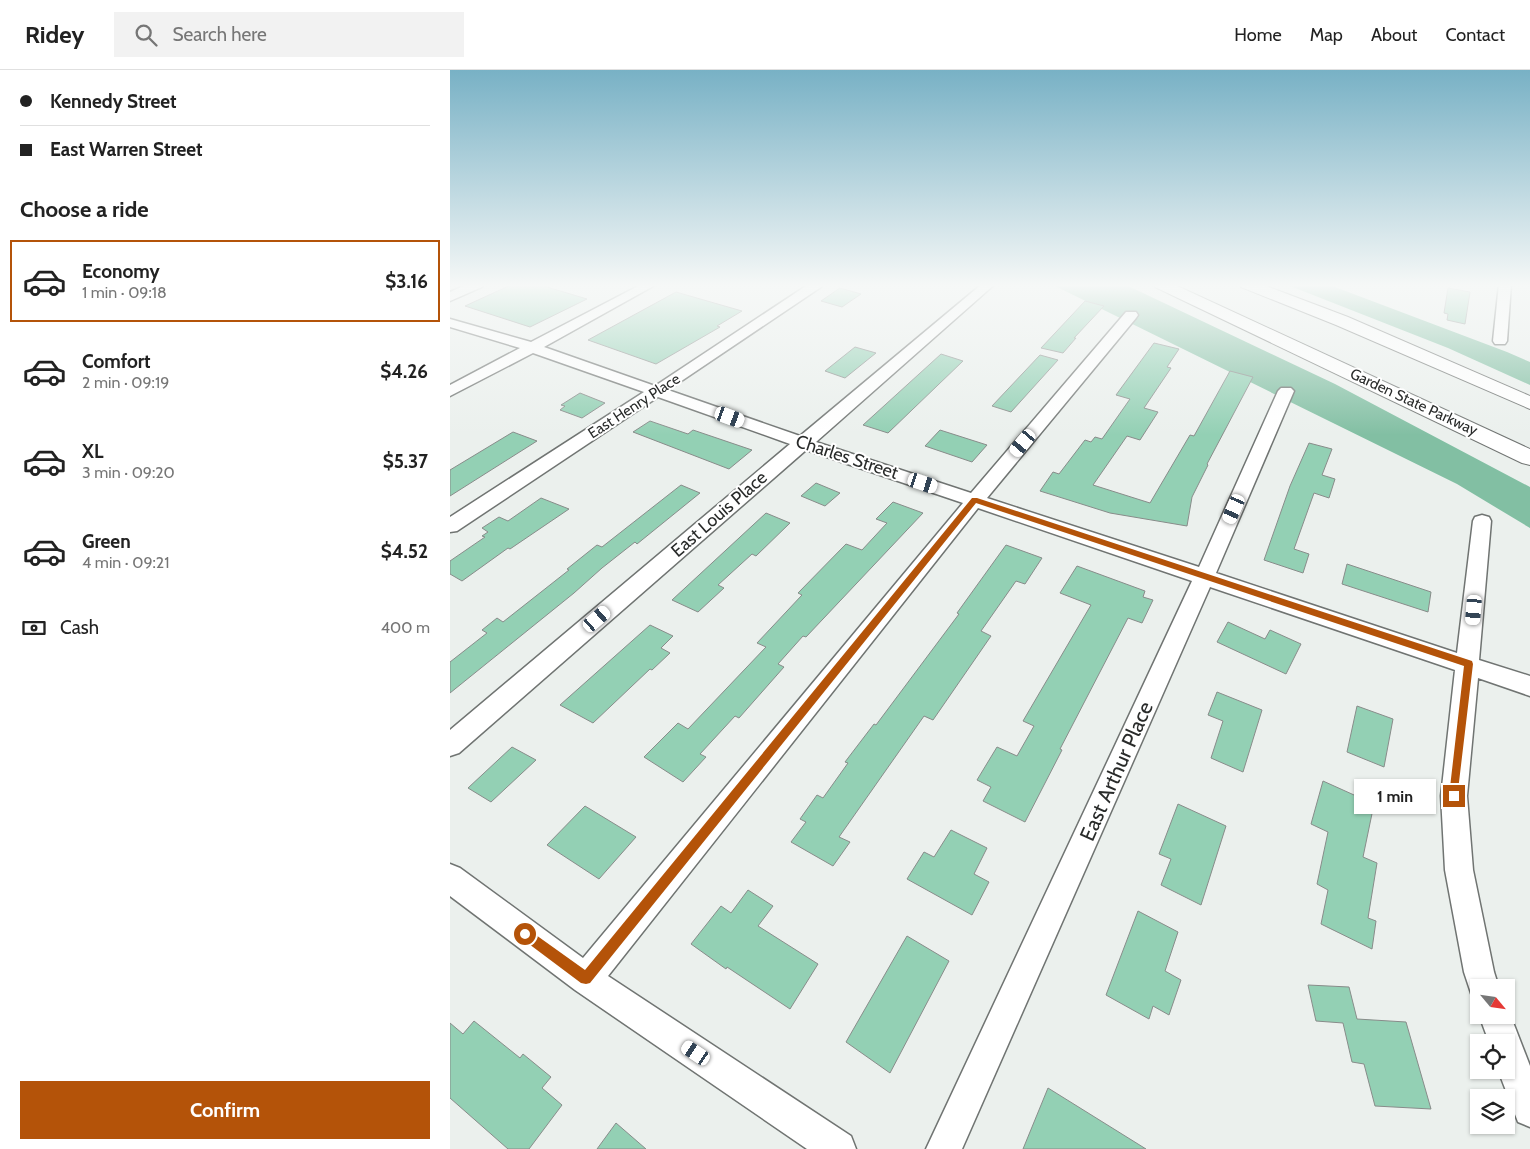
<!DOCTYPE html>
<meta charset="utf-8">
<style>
body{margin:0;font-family:Cabin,sans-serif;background:#f2f2f2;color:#222;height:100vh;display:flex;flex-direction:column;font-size:19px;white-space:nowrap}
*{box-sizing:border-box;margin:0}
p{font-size:16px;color:#767676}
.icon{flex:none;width:28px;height:28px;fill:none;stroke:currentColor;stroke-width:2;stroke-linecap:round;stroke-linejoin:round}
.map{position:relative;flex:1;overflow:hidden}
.panel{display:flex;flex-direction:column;background:#fff;width:450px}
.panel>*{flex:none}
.hud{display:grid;align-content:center;height:110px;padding:0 20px;background:#fff}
.needle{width:32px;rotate:119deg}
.controls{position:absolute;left:1020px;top:909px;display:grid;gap:10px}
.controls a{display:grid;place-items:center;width:45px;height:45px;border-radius:0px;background:#fff;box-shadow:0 1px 4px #0004;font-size:25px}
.end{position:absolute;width:22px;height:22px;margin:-11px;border:6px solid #b45309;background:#fff;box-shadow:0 0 0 2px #fff}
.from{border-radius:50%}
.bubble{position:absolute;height:35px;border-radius:0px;background:#fff;box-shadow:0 1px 4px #0004;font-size:16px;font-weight:800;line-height:35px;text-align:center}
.car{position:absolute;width:15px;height:30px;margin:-15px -8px;border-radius:6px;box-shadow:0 0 4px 1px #0007;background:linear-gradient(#fff 24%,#345 0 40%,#fff 0 76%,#345 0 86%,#fff 0)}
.hud b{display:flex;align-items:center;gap:18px;height:48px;font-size:19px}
.hud b+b{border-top:1px solid #e0e0e0}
.hud i{width:12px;height:12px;background:#222}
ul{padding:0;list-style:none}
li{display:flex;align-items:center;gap:15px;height:82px;margin:0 10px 8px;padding:0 10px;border:2px solid transparent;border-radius:0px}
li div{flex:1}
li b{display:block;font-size:19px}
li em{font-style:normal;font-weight:800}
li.on{border-color:#b45309}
li>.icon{width:45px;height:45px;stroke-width:1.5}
h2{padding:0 20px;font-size:22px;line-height:60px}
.pay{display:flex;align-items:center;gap:12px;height:55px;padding:0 20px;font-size:19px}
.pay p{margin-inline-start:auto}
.cta{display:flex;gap:10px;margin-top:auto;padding:10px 20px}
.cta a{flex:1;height:58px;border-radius:0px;background:#b45309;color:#fff;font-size:20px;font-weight:800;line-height:58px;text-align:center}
header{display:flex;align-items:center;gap:30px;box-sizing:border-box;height:70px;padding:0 25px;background:#fff;border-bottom:1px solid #e0e0e0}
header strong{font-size:24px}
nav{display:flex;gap:28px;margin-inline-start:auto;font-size:18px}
.search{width:350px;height:45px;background:#f2f2f2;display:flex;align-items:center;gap:12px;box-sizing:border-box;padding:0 18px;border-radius:0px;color:#767676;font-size:19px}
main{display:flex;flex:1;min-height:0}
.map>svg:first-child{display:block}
.forest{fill:#82bfa3}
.building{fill:#93d0b4;stroke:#888c8a}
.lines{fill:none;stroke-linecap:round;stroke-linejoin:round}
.minor-casing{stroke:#707472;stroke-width:3}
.highway-casing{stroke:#707472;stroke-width:2}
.minor{fill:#fff;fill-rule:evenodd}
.highway{fill:#fff;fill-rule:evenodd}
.route{fill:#b45309}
.labels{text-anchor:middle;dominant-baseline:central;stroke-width:4;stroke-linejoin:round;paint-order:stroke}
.far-street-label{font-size:15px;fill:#292b2a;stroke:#fff}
.street-label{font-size:18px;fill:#292b2a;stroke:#fff}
.near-street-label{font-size:21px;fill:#292b2a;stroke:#fff}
</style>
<header>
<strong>Ridey</strong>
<div class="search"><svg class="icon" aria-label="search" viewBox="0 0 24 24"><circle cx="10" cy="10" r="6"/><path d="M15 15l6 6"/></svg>Search here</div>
<nav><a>Home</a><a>Map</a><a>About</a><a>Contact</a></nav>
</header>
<main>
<section class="panel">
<div class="hud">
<b><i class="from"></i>Kennedy Street</b>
<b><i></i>East Warren Street</b>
</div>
<h2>Choose a ride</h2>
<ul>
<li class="on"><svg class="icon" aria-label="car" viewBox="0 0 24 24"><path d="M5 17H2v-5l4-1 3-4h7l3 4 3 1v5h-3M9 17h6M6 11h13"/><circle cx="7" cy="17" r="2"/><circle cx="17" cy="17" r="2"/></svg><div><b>Economy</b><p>1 min · 09:18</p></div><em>$3.16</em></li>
<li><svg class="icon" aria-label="car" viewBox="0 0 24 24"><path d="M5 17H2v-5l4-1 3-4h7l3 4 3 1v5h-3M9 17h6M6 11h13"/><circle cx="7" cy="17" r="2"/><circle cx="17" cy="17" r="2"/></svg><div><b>Comfort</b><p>2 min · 09:19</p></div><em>$4.26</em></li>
<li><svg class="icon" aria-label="car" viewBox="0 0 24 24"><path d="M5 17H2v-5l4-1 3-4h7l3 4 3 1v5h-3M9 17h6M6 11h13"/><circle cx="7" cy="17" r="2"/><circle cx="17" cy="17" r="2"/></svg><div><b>XL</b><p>3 min · 09:20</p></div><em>$5.37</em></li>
<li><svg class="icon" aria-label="car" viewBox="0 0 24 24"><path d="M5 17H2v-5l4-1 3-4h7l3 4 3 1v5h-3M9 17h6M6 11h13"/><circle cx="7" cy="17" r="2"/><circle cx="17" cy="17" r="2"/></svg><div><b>Green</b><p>4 min · 09:21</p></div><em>$4.52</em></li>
</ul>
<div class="pay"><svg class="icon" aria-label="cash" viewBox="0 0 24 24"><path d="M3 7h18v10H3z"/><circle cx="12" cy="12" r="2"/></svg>Cash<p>400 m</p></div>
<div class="cta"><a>Confirm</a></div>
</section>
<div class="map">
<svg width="1080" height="1079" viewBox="0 0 1080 1079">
<rect width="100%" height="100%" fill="#ebf0ed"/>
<g class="forest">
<polygon points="601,214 674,214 885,314 1080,417 1080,458 1007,414"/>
<polygon points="835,214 877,214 1057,282 1080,292 1080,315 998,278"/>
</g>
<g class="building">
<polygon points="63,214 87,214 137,229 80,257 15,236"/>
<polygon points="390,218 411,224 392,237 371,231"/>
<polygon points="998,218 1020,222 1015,254 997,250 998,244 994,243"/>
<polygon points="226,222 292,241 267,256 270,257 206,294 138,270"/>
<polygon points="635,231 654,236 624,268 626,268 613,283 591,278"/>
<polygon points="704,273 729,279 717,297 721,298 694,338 708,342 690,370 677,366 643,415 700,433 740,365 744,366 780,301 803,307 757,394 758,395 742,427 737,456 660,443 590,421 603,402 609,404 635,370 641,372 645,367 652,369 680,329 666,325"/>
<polygon points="405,277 426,283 395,308 375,301"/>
<polygon points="491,284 513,291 438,363 413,355"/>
<polygon points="590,285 608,290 561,342 542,336"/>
<polygon points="130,323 155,333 132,348 110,340 115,336 111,335"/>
<polygon points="200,351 238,364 243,360 302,380 279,399 183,362"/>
<polygon points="490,360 537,375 522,392 475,376"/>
<polygon points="63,362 87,371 0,426 0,400"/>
<polygon points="859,373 882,379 872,405 885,409 879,428 864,423 844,479 859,484 853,503 814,490 840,416"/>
<polygon points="366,413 390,423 375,436 351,426"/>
<polygon points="231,415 250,423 187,474 185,472 152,498 124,523 0,623 0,592 37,563 32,560 47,548 53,552 119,500 117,499 147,475 152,477"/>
<polygon points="91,428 119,439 60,479 58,478 12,511 0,504 0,491 35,467 32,466 38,462 32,458 49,447 58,451"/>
<polygon points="443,432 473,443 356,567 353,566 328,594 334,597 289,648 285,646 250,684 256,687 233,712 194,687 228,653 238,659 316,577 307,573 352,525 348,523 396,474 412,480 437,453 426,449"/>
<polygon points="316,443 340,453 306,486 302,484 268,515 274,518 248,542 222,530"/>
<polygon points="556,475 592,488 575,514 566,511 531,561 541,566 483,650 474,646 389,767 400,772 383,796 341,772 356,752 350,749 367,725 373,728 398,693 395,692 424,654 426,655 509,544 507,543"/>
<polygon points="897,494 981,522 978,542 892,514"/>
<polygon points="627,496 695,521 693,527 703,530 692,553 678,548 610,679 612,680 575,752 533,731 541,717 527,710 547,677 567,686 584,656 573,651 641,535 610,523"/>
<polygon points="778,552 815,569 820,560 851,574 836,604 767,572"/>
<polygon points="200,555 223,566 211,578 220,583 202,600 200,599 143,653 110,635"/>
<polygon points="767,622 812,640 793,702 761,688 773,651 758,645"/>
<polygon points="907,636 943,649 934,697 897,682"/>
<polygon points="62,677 86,690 41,732 18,718"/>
<polygon points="873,711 924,734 913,787 927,793 918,848 926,851 922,879 871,854 878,820 867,814 878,762 861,754"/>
<polygon points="728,734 776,756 751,835 711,815 721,789 709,784"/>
<polygon points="135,736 186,767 149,809 97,775"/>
<polygon points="501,760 537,778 524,804 539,812 522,845 457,809 474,782 484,787"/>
<polygon points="298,820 323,836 308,856 368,894 340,939 277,897 276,899 241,874 271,836 281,843"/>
<polygon points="688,841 728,862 715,901 731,910 719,945 703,936 699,949 656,925"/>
<polygon points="457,866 499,891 440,1003 396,972"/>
<polygon points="858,915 899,917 907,949 956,952 981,1039 925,1036 914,994 902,992 893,953 866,951"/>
<polygon points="24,951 70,988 73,984 101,1007 92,1018 112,1035 79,1079 58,1079 0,1028 0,953 13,964"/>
<polygon points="598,1018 696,1079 573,1079"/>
<polygon points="166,1053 196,1079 147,1079"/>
</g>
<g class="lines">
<defs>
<g id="minor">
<polygon points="18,214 34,214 32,217 0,231 0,222"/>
<polygon points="192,214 207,214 94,277 205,316 359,214 373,214 371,217 218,320 350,366 532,214 545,214 366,372 521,423 676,242 686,242 688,245 686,248 537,428 749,497 828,321 831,318 841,318 844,321 766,503 1007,583 1023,451 1025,447 1032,445 1039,447 1041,451 1029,590 1080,606 1080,626 1028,608 1017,726 1023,800 1044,902 1049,918 1029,918 1029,931 1023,929 1014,902 995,800 991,726 1005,600 760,517 512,1079 476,1079 742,511 528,438 158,906 401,1066 406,1079 357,1079 125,920 0,826 0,794 10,798 133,888 513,433 356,380 9,683 0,686 0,660 340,374 208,327 7,461 0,462 0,447 194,322 83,283 0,326 0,315 70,278 0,257 0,249 81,272"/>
<polygon points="1049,214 1061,214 1057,271 1055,274 1045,274 1043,271"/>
<polygon points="1056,934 1080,996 1080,1057 1068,1052 1048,1000 1056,1000 1056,972 1039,972 1029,945 1056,945"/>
</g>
<g id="highway">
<polygon points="703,214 723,214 1080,379 1080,395 1072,393 705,217"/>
<polygon points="789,214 811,214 898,247 1080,326 1080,339 886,255 791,217"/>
</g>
</defs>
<use href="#minor" class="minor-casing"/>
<use href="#highway" class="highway-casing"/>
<use href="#minor" class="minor"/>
<use href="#highway" class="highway"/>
</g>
<linearGradient id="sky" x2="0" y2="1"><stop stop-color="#78b1c5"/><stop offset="0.59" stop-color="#f6f8f7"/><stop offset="1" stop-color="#f6f8f7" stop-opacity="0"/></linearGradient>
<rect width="1080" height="365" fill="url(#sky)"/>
<polygon class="route" points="522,428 527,428 1022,591 1023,594 1007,729 1000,729 999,726 1014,596 526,433 140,913 136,914 131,913 71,868 70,864 71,860 75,858 79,860 135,900"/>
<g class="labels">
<g class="far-street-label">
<text transform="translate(964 332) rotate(25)">Garden State Parkway</text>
<text transform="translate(184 336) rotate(-33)">East Henry Place</text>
</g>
<g class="street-label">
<text transform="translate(397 387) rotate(18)">Charles Street</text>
<text transform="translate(269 444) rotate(-41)">East Louis Place</text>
</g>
<g class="near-street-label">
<text transform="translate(666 701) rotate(-66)">East Arthur Place</text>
</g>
</g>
</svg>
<div class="controls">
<a><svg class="needle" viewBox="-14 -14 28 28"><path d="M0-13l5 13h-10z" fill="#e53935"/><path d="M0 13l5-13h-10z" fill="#767676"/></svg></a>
<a><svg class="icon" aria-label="locate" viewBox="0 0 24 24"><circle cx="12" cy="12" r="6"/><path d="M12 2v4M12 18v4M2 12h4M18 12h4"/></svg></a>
<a><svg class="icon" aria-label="layers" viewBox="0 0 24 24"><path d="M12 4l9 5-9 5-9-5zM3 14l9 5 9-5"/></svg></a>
</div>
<i class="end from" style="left:75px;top:864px"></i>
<i class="end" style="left:1004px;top:726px"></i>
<div class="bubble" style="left:904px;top:709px;width:82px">1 min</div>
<i class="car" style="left:280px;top:347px;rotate:110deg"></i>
<i class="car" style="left:573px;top:373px;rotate:220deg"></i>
<i class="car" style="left:473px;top:413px;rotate:108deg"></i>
<i class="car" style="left:784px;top:439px;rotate:204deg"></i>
<i class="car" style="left:1024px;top:540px;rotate:185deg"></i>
<i class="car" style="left:147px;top:549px;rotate:49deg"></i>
<i class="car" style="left:246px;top:983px;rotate:304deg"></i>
</div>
</main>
